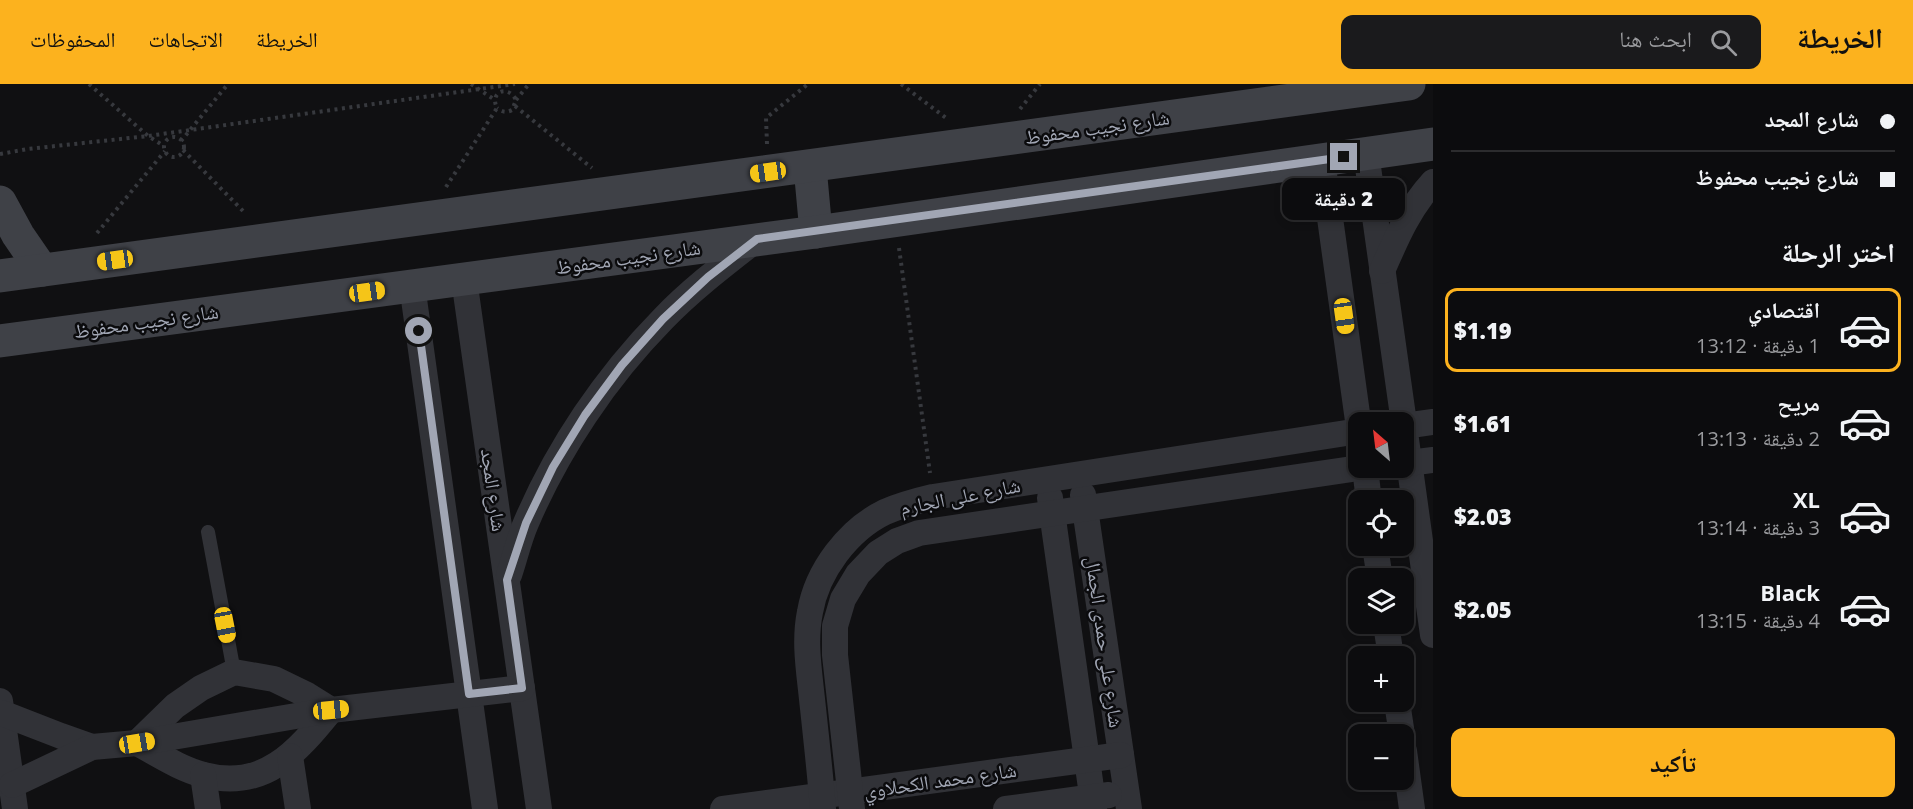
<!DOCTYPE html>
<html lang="ar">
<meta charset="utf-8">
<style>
body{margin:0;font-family:"Open Sans","Noto Naskh Arabic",sans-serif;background:#1a1a1c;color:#f1f3f6;direction:rtl;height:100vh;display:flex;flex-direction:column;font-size:22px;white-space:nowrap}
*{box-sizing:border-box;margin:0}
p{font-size:20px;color:#9a9b9e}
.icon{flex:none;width:33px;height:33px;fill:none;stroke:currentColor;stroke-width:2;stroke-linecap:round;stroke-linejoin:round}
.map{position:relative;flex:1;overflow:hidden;direction:ltr}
.side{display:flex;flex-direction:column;background:#0c0c0e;width:480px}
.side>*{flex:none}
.guide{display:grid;align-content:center;height:132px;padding:0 18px;background:#0c0c0e}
.needle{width:39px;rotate:332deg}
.tools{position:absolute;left:1348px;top:328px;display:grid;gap:12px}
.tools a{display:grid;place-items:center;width:66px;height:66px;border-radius:12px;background:#0c0c0e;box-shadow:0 3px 9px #0003,0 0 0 2px #2c2c2e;font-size:30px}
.end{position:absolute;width:27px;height:27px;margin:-14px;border:8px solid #a1a6b4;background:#111;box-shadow:0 0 0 3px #111}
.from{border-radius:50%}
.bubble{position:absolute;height:42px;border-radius:12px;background:#0c0c0e;box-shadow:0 3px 9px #0003,0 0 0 2px #2c2c2e;font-size:20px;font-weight:800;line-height:42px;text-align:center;direction:rtl}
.car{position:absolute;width:18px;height:36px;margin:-18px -9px;border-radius:8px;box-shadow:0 0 4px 2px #0007;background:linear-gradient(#f5c518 24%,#345 0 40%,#f5c518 0 76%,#345 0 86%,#f5c518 0)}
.guide b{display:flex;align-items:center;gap:21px;height:57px;font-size:22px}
.guide b+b{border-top:2px solid #2c2c2e}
.guide i{width:15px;height:15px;background:#f1f3f6}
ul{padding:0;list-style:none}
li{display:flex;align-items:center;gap:18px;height:84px;margin:0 12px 9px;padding:0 6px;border:3px solid transparent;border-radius:12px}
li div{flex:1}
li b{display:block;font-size:22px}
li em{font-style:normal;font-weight:800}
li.current{border-color:#fcb21e}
li>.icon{width:54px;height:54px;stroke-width:1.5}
h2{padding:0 18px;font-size:27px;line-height:72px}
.cta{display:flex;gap:12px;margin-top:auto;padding:12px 18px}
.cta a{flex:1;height:69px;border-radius:12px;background:#fcb21e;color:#111;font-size:24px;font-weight:800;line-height:69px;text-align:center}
header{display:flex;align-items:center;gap:36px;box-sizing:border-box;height:84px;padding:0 30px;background:#fcb21e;color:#111}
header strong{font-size:28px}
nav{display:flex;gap:33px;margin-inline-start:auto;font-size:21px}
.search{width:420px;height:54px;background:#1a1a1c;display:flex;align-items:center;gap:15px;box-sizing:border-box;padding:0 21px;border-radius:12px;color:#9a9b9e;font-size:22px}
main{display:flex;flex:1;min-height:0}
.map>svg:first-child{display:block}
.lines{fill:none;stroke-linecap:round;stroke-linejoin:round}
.path{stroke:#37393e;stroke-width:4;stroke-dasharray:3 4.5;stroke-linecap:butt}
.lane{stroke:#313237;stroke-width:14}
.street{stroke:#313237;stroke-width:26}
.secondary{stroke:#3f4147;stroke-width:33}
.route{stroke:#a1a6b4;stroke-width:8}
.labels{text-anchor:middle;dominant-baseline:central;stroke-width:5;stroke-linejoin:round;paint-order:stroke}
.street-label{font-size:20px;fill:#a1a6b4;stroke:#0b0b0d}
</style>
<header>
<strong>الخريطة</strong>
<div class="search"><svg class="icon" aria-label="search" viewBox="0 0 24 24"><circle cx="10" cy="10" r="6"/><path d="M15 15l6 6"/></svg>ابحث هنا</div>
<nav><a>الخريطة</a><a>الاتجاهات</a><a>المحفوظات</a></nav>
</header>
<main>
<section class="side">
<div class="guide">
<b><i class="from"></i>شارع المجد</b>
<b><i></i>شارع نجيب محفوظ</b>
</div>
<h2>اختر الرحلة</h2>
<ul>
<li class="current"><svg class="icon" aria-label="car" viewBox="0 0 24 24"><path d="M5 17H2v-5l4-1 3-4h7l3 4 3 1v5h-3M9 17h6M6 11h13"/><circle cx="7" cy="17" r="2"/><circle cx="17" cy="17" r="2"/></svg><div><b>اقتصادي</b><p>1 دقيقة · 13:12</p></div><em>$1.19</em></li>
<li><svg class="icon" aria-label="car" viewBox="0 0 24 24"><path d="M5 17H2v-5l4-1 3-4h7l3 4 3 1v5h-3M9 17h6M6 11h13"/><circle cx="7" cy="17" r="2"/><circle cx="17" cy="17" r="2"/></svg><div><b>مريح</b><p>2 دقيقة · 13:13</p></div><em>$1.61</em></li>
<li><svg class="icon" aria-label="car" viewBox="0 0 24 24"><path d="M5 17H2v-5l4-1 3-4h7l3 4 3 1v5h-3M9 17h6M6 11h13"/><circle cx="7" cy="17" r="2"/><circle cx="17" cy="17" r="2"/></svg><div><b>XL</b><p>3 دقيقة · 13:14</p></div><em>$2.03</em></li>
<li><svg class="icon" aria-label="car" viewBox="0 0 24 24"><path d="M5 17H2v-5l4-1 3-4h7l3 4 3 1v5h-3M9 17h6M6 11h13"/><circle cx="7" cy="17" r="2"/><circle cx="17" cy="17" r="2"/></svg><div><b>Black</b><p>4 دقيقة · 13:15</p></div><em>$2.05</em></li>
</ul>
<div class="cta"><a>تأكيد</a></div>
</section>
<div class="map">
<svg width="1433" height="725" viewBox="0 0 1433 725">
<rect width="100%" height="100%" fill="#101012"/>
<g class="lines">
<g class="path">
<polyline points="89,0 148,52 164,62"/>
<polyline points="471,0 495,16"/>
<polyline points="901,0 946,34"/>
<polyline points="516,16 529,0"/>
<polyline points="515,22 592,84"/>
<polyline points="1020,25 1040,0"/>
<circle cx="174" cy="63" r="10"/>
<polyline points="181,57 228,0"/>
<polyline points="767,60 766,34 808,0"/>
<polyline points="183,66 246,130"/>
<polyline points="0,70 28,65 148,52 515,0"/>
<path d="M446,103L497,24C489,8 508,0 516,16L512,26C506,29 502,28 497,24"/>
<polyline points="97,149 165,67"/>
<polyline points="899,164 930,389"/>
</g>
<polyline class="lane" points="208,448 234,588"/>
<g class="street">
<polyline points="1366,69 1404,339"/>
<polyline points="1322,76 1359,344"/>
<path d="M1382,187C1396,155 1409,124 1433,98"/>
<polyline points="464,195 539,725"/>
<polyline points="412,201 485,725"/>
<polyline points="1404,341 1433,551"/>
<polyline points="1404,342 1433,338"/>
<polyline points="1409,379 1433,376"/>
<polyline points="1365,384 1369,417"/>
<polyline points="1083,411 1129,725"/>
<polyline points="1050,414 1094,725"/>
<polyline points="1375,462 1380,495"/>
<path d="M509,491C515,473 519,455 526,439C558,364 606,293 663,235C692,205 725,180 757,155"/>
<polyline points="1386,540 1391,573"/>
<path d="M234,588L274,595L307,611L331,626C297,668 264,707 204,691C180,685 158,670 137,659L175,622L201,604Z"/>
<polyline points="0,617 15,725"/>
<polyline points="1397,618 1402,651"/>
<polyline points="2,629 61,652 92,663"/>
<polyline points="1404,667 1412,725"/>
<polyline points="290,672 298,725"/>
<polyline points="203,691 208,725"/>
<polyline points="12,701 92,663 137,659 331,626 522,604"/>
<polyline points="723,725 1121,671"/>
<path d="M823,725C820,688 816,652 812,615C809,586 804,557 810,528C817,487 848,446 885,428C901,421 916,417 933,413L1359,347"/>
<polyline points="852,725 835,571 835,542 843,515 858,490 878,469 897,457 919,449 1359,384"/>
<polyline points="1006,725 1109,711"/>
</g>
<g class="secondary">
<polyline points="810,83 816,148"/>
<polyline points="0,118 18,151 42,186"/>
<polyline points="0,192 1409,0"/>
<polyline points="0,257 816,148 1433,60"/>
</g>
</g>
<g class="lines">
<polyline class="route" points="419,247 469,610 522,604 507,496 526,439 553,383 585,331 622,281 663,235 708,193 757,155 1344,73"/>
</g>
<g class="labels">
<g class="street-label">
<text transform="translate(1097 43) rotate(-8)">شارع نجيب محفوظ</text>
<text transform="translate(628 173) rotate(-8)">شارع نجيب محفوظ</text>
<text transform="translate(146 237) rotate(-8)">شارع نجيب محفوظ</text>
<text transform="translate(494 406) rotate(82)">شارع المجد</text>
<text transform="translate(960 412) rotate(-11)">شارع على الجارم</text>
<text transform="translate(1105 558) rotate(82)">شارع على حمدى الجمال</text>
<text transform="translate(940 696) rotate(-8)">شارع محمد الكحلاوي</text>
</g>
</g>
</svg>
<div class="tools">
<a><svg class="needle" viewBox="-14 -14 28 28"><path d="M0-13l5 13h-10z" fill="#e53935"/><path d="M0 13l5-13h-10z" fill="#9a9b9e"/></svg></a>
<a><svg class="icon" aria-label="locate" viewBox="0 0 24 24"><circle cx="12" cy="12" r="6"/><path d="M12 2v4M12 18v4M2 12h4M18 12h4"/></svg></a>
<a><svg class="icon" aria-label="layers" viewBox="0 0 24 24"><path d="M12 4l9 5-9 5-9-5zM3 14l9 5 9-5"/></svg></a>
<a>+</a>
<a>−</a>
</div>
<i class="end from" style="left:419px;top:247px"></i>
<i class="end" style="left:1344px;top:73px"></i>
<div class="bubble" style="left:1282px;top:94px;width:123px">2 دقيقة</div>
<i class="car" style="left:768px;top:88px;rotate:262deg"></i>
<i class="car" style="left:115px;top:176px;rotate:262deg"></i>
<i class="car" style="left:367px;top:208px;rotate:82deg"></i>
<i class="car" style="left:1344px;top:232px;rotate:172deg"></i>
<i class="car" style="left:225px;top:541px;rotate:169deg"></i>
<i class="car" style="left:331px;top:626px;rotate:84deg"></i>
<i class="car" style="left:137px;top:659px;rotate:81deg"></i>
</div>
</main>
